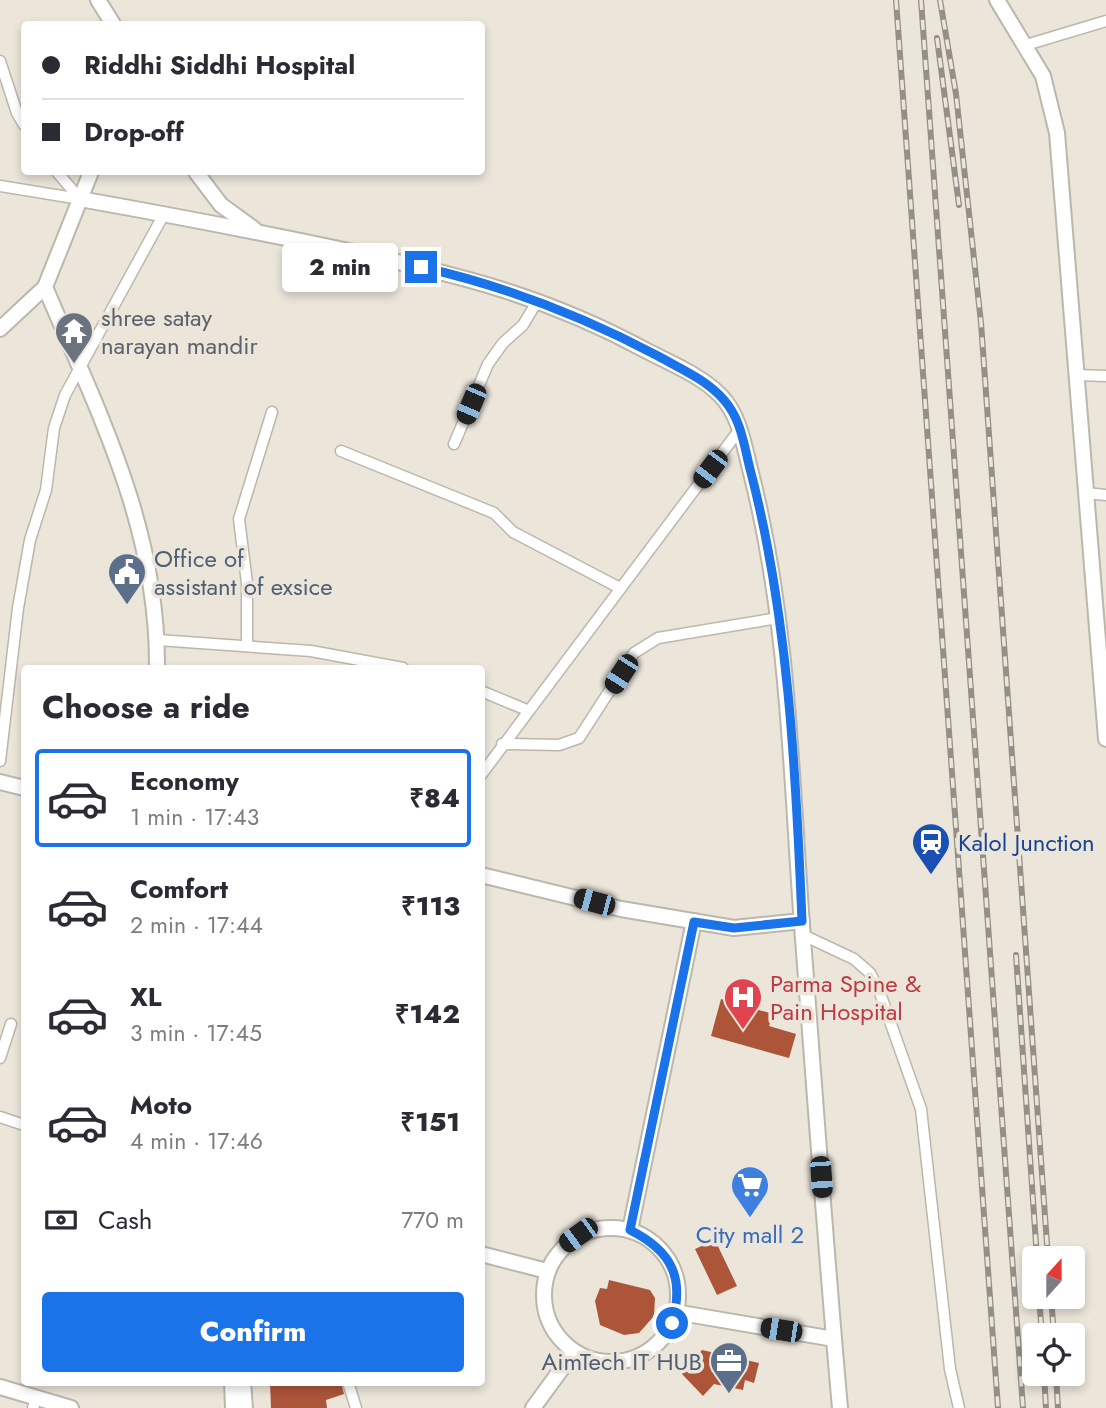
<!DOCTYPE html>
<meta charset="utf-8">
<style>
body{margin:0;font-family:Jost,sans-serif;background:#f2f2f3;color:#2b2b33;height:100vh;display:flex;flex-direction:column;font-size:26px;white-space:nowrap}
*{box-sizing:border-box;margin:0}
p{font-size:23px;color:#7c7c81}
.icon{flex:none;width:38px;height:38px;fill:none;stroke:currentColor;stroke-width:2;stroke-linecap:round;stroke-linejoin:round}
.map{position:relative;flex:1;overflow:hidden}
.side{position:absolute;left:21px;top:665px;width:464px;height:721px;display:flex;flex-direction:column;background:#fff;border-radius:7px;box-shadow:0 4px 10px #0003}
.side>*{flex:none}
.guide{position:absolute;left:21px;top:21px;width:464px;height:154px;border-radius:7px;box-shadow:0 4px 10px #0003;display:grid;align-content:center;height:154px;padding:0 21px;background:#fff}
.needle{width:46px;rotate:21deg}
.controls{position:absolute;left:1022px;top:1246px;display:grid;gap:14px}
.controls a{display:grid;place-items:center;width:63px;height:63px;border-radius:7px;background:#fff;box-shadow:0 4px 10px #0003;font-size:35px}
.end{position:absolute;width:32px;height:32px;margin:-16px;border:9px solid #1a73e8;background:#fff;box-shadow:0 0 0 4px #fff}
.from{border-radius:50%}
.bubble{position:absolute;height:49px;border-radius:7px;background:#fff;box-shadow:0 4px 10px #0003;font-size:23px;font-weight:800;line-height:49px;text-align:center}
.car{position:absolute;width:21px;height:42px;margin:-21px -10px;border-radius:9px;box-shadow:0 0 5px 2px #0007;background:linear-gradient(#222 24%,#8ab4d8 0 40%,#222 0 76%,#8ab4d8 0 86%,#222 0)}
.guide b{display:flex;align-items:center;gap:24px;height:66px;font-size:26px}
.guide b+b{border-top:2px solid #e1e1e2}
.guide i{width:18px;height:18px;background:#2b2b33}
ul{padding:0;list-style:none}
li{display:flex;align-items:center;gap:21px;height:98px;margin:0 14px 10px;padding:0 7px;border:4px solid transparent;border-radius:7px}
li div{flex:1}
li b{display:block;font-size:26px}
li em{font-style:normal;font-weight:800}
li.active{border-color:#1a73e8}
li>.icon{width:63px;height:63px;stroke-width:1.5}
h2{padding:0 21px;font-size:32px;line-height:84px}
.pay{display:flex;align-items:center;gap:18px;height:77px;padding:0 21px;font-size:26px}
.pay p{margin-inline-start:auto}
.cta{display:flex;gap:14px;margin-top:auto;padding:14px 21px}
.cta a{flex:1;height:80px;border-radius:7px;background:#1a73e8;color:#fff;font-size:28px;font-weight:800;line-height:80px;text-align:center}
.map>svg:first-child{display:block}
.building{fill:#ac5539}
.lines{fill:none;stroke-linecap:round;stroke-linejoin:round}
.street-casing{stroke:#bcb7ac;stroke-width:13}
.secondary-casing{stroke:#bcb7ac;stroke-width:18}
.street{stroke:#fff;stroke-width:10}
.secondary{stroke:#fff;stroke-width:14}
.rail-casing{stroke:#949088;stroke-width:6}
.rail{stroke:#ebe5da;stroke-width:3.5;stroke-dasharray:10;stroke-linecap:butt}
.route{stroke:#1a73e8;stroke-width:9}
.labels{text-anchor:middle;dominant-baseline:central;stroke-width:7;stroke-linejoin:round;paint-order:stroke}
.worship-label{font-size:24px;fill:#5b616d;stroke:#ebe5da;text-anchor:start}
.service-label{font-size:24px;fill:#4e5e75;stroke:#ebe5da;text-anchor:start}
.transit-label{font-size:24px;fill:#164399;stroke:#ebe5da;text-anchor:start}
.health-label{font-size:24px;fill:#be3a42;stroke:#ebe5da;text-anchor:start}
.shop-label{font-size:24px;fill:#366cbe;stroke:#ebe5da}
</style>
<div class="map">
<svg width="1106" height="1408" viewBox="0 0 1106 1408">
<rect width="100%" height="100%" fill="#ebe5da"/>
<g class="building">
<polygon points="721,999 773,1014 769,1026 796,1034 789,1058 711,1036"/>
<polygon points="715,1240 737,1286 717,1295 695,1249"/>
<polygon points="609,1280 650,1290 655,1298 654,1316 639,1333 624,1335 600,1325 595,1301 600,1288 607,1289"/>
<polygon points="702,1350 759,1363 754,1383 745,1380 743,1390 714,1384 703,1396 682,1374"/>
<polygon points="270,1382 341,1382 344,1394 326,1400 327,1408 271,1408"/>
</g>
<g class="lines">
<defs>
<g id="street">
<polyline points="1026,45 1106,21"/>
<polyline points="0,61 17,113 24,125"/>
<polyline points="57,172 80,199"/>
<polyline points="0,186 80,199"/>
<polyline points="1076,375 1106,376"/>
<polyline points="454,444 488,364 503,343 523,325 538,300"/>
<polyline points="341,451 494,513 513,532 620,588"/>
<polyline points="1086,493 1106,495"/>
<polyline points="158,640 311,651 403,668"/>
<polyline points="247,646 247,583 239,519 272,412"/>
<polyline points="481,691 527,710"/>
<polyline points="502,744 559,745 579,738 634,653 658,638 778,618"/>
<polyline points="0,761 18,608 30,540 46,490 54,428 65,395 164,214"/>
<polyline points="481,775 740,429"/>
<polyline points="803,935 854,959 870,973 880,993 921,1109 950,1369 959,1408"/>
<polyline points="0,1058 11,1024"/>
<polyline points="0,1117 24,1125"/>
<polyline points="348,1382 356,1408"/>
<polyline points="33,1408 36,1398"/>
</g>
<g id="secondary">
<polyline points="98,0 113,24"/>
<polyline points="997,0 1043,76 1057,133 1106,739"/>
<path d="M91,172L45,287C99,414 158,527 157,668"/>
<polyline points="196,172 221,205 254,229"/>
<path d="M80,199C170,215 259,232 349,251C459,275 546,296 647,351C672,364 700,375 720,395C740,415 744,446 751,473C790,626 791,783 803,939C815,1096 826,1252 840,1408"/>
<polyline points="0,329 45,287"/>
<polyline points="0,782 24,788"/>
<polyline points="481,875 621,909 734,928 802,921"/>
<circle cx="611" cy="1295" r="67"/>
<polyline points="630,1230 694,921"/>
<polyline points="481,1254 547,1271"/>
<polyline points="675,1312 834,1339"/>
<polyline points="232,1382 233,1408"/>
<polyline points="243,1382 245,1408"/>
<polyline points="0,1387 71,1408"/>
<polyline points="533,1408 574,1352"/>
</g>
</defs>
<use href="#street" class="street-casing"/>
<use href="#secondary" class="secondary-casing"/>
<use href="#street" class="street"/>
<use href="#secondary" class="secondary"/>
<defs>
<g id="rail">
<polyline points="896,0 998,1408"/>
<polyline points="921,0 1023,1408"/>
<polyline points="940,0 956,94 981,323 1048,1258"/>
<polyline points="937,38 959,205"/>
<polyline points="1016,955 1037,1258"/>
<polyline points="1039,1297 1042,1335"/>
<polyline points="1051,1297 1054,1335"/>
<polyline points="1044,1374 1046,1408"/>
<polyline points="1056,1374 1058,1408"/>
</g>
</defs>
<use href="#rail" class="rail-casing"/>
<use href="#rail" class="rail"/>
</g>
<g class="lines">
<path class="route" d="M421,267C506,286 582,316 658,356C681,369 707,380 724,400C741,419 744,445 750,469C788,613 796,772 802,921L734,928L694,922L630,1230C672,1251 685,1278 672,1323"/>
</g>
<defs>
<symbol id="temple-pin" viewBox="-11 -11 22 30"><path d="M0 17L-7.5 6A9.5 9.5 0 1 1 7.5 6Z" fill="#6b7280" stroke="#ebe5da"/><path d="M0-6L5-2H3V0L6.5 2.5H4V6H1.5V3h-3V6H-4V2.5H-6.5L-3 0V-2H-5Z" fill="#fff"/></symbol>
<symbol id="civic-pin" viewBox="-11 -11 22 30"><path d="M0 17L-7.5 6A9.5 9.5 0 1 1 7.5 6Z" fill="#5c6f8a" stroke="#ebe5da"/><path d="M-.6-6.5H3V-4.5H.6V-3L4-1V1h2V6H-6V1h2V-1L-.6-3ZM-1.2 2.5V6h2.4V2.5Z" fill="#fff"/></symbol>
<symbol id="station-pin" viewBox="-11 -11 22 30"><path d="M0 17L-7.5 6A9.5 9.5 0 1 1 7.5 6Z" fill="#1a4fb4" stroke="#ebe5da"/><path d="M-3-6H3Q5-6 5-4V2Q5 4 3 4L4.5 6H3L1.5 4h-3L-3 6H-4.5L-3 4Q-5 4-5 2V-4Q-5-6-3-6ZM-3.5-4v3h7v-3ZM-3.5 1v1.5H-2V1ZM2 1v1.5H3.5V1Z" fill="#fff"/></symbol>
<symbol id="hospital-pin" viewBox="-11 -11 22 30"><path d="M0 17L-7.5 6A9.5 9.5 0 1 1 7.5 6Z" fill="#e0444e" stroke="#ebe5da"/><path d="M-5-5h3v3.5h4V-5h3V5h-3V1.5h-4V5h-3Z" fill="#fff"/></symbol>
<symbol id="supermarket-pin" viewBox="-11 -11 22 30"><path d="M0 17L-7.5 6A9.5 9.5 0 1 1 7.5 6Z" fill="#3f7fe0" stroke="#ebe5da"/><path d="M-6-5.5h2.5l.6 2H6L4.5 2H-2.5L-4.4-4H-6ZM-1.5 3.2a1.3 1.3 0 1 0 .1 0ZM3 3.2a1.3 1.3 0 1 0 .1 0Z" fill="#fff"/></symbol>
<symbol id="office-pin" viewBox="-11 -11 22 30"><path d="M0 17L-7.5 6A9.5 9.5 0 1 1 7.5 6Z" fill="#5c6f8a" stroke="#ebe5da"/><path d="M-6-3h4V-5.5h4V-3h4V5H-6ZM-1-4.5V-3h2v-1.5ZM-6 0V1H6V0Z" fill="#fff"/></symbol>
</defs>
<g fill-rule="evenodd">
<use href="#temple-pin" x="52" y="309" width="44" height="60"/>
<use href="#civic-pin" x="105" y="550" width="44" height="60"/>
<use href="#station-pin" x="909" y="820" width="44" height="60"/>
<use href="#hospital-pin" x="721" y="975" width="44" height="60"/>
<use href="#supermarket-pin" x="728" y="1163" width="44" height="60"/>
<use href="#office-pin" x="707" y="1339" width="44" height="60"/>
</g>
<g class="labels">
<g class="worship-label">
<text x="101" y="317">shree satay<tspan x="101" dy="28">narayan mandir</tspan></text>
</g>
<g class="service-label">
<text x="154" y="558">Office of<tspan x="154" dy="28">assistant of exsice</tspan></text>
<text x="702" y="1361" text-anchor="end">AimTech IT HUB</text>
</g>
<g class="transit-label">
<text x="958" y="842">Kalol Junction</text>
</g>
<g class="health-label">
<text x="770" y="983">Parma Spine &amp;<tspan x="770" dy="28">Pain Hospital</tspan></text>
</g>
<g class="shop-label">
<text x="750" y="1234">City mall 2</text>
</g>
</g>
</svg>
<div class="controls">
<a><svg class="needle" viewBox="-14 -14 28 28"><path d="M0-13l5 13h-10z" fill="#e53935"/><path d="M0 13l5-13h-10z" fill="#7c7c81"/></svg></a>
<a><svg class="icon" aria-label="locate" viewBox="0 0 24 24"><circle cx="12" cy="12" r="6"/><path d="M12 2v4M12 18v4M2 12h4M18 12h4"/></svg></a>
</div>
<i class="end from" style="left:672px;top:1323px"></i>
<i class="end" style="left:421px;top:267px"></i>
<div class="bubble" style="left:282px;top:243px;width:116px">2 min</div>
<i class="car" style="left:471px;top:404px;rotate:203deg"></i>
<i class="car" style="left:710px;top:469px;rotate:217deg"></i>
<i class="car" style="left:621px;top:674px;rotate:213deg"></i>
<i class="car" style="left:594px;top:902px;rotate:285deg"></i>
<i class="car" style="left:821px;top:1177px;rotate:176deg"></i>
<i class="car" style="left:578px;top:1235px;rotate:234deg"></i>
<i class="car" style="left:781px;top:1330px;rotate:279deg"></i>
<div class="guide">
<b><i class="from"></i>Riddhi Siddhi Hospital</b>
<b><i></i>Drop-off</b>
</div>
<section class="side">
<h2>Choose a ride</h2>
<ul>
<li class="active"><svg class="icon" aria-label="car" viewBox="0 0 24 24"><path d="M5 17H2v-5l4-1 3-4h7l3 4 3 1v5h-3M9 17h6M6 11h13"/><circle cx="7" cy="17" r="2"/><circle cx="17" cy="17" r="2"/></svg><div><b>Economy</b><p>1 min · 17:43</p></div><em>₹84</em></li>
<li><svg class="icon" aria-label="car" viewBox="0 0 24 24"><path d="M5 17H2v-5l4-1 3-4h7l3 4 3 1v5h-3M9 17h6M6 11h13"/><circle cx="7" cy="17" r="2"/><circle cx="17" cy="17" r="2"/></svg><div><b>Comfort</b><p>2 min · 17:44</p></div><em>₹113</em></li>
<li><svg class="icon" aria-label="car" viewBox="0 0 24 24"><path d="M5 17H2v-5l4-1 3-4h7l3 4 3 1v5h-3M9 17h6M6 11h13"/><circle cx="7" cy="17" r="2"/><circle cx="17" cy="17" r="2"/></svg><div><b>XL</b><p>3 min · 17:45</p></div><em>₹142</em></li>
<li><svg class="icon" aria-label="car" viewBox="0 0 24 24"><path d="M5 17H2v-5l4-1 3-4h7l3 4 3 1v5h-3M9 17h6M6 11h13"/><circle cx="7" cy="17" r="2"/><circle cx="17" cy="17" r="2"/></svg><div><b>Moto</b><p>4 min · 17:46</p></div><em>₹151</em></li>
</ul>
<div class="pay"><svg class="icon" aria-label="cash" viewBox="0 0 24 24"><path d="M3 7h18v10H3z"/><circle cx="12" cy="12" r="2"/></svg>Cash<p>770 m</p></div>
<div class="cta"><a>Confirm</a></div>
</section>
</div>
